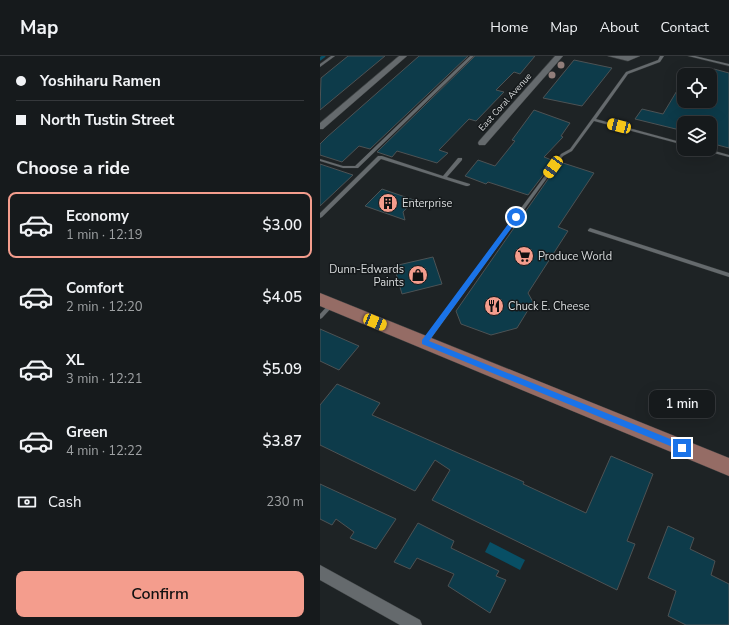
<!DOCTYPE html>
<meta charset="utf-8">
<style>
body{margin:0;font-family:"Nunito Sans",sans-serif;background:#232729;color:#f1f3f6;height:100vh;display:flex;flex-direction:column;font-size:15px;white-space:nowrap}
*{box-sizing:border-box;margin:0}
p{font-size:13px;color:#9ea1a3}
.icon{flex:none;width:22px;height:22px;fill:none;stroke:currentColor;stroke-width:2;stroke-linecap:round;stroke-linejoin:round}
.map{position:relative;flex:1;overflow:hidden}
.drawer{display:flex;flex-direction:column;background:#161a1c;width:320px}
.drawer>*{flex:none}
.guide{display:grid;align-content:center;height:88px;padding:0 16px;background:#161a1c}
.fabs{position:absolute;left:357px;top:12px;display:grid;gap:8px}
.fabs a{display:grid;place-items:center;width:40px;height:40px;border-radius:8px;background:#161a1c;box-shadow:0 4px 16px #0002,0 0 0 1px #35383b;font-size:20px}
.end{position:absolute;width:18px;height:18px;margin:-9px;border:5px solid #1a73e8;background:#fff;box-shadow:0 0 0 2px #fff}
.from{border-radius:50%}
.bubble{position:absolute;height:28px;border-radius:8px;background:#161a1c;box-shadow:0 4px 16px #0002,0 0 0 1px #35383b;font-size:13px;font-weight:600;line-height:28px;text-align:center}
.car{position:absolute;width:12px;height:24px;margin:-12px -6px;border-radius:5px;box-shadow:0 0 3px 1px #0007;background:linear-gradient(#f5c518 24%,#345 0 40%,#f5c518 0 76%,#345 0 86%,#f5c518 0)}
.guide b{display:flex;align-items:center;gap:14px;height:38px;font-size:15px}
.guide b+b{border-top:1px solid #35383b}
.guide i{width:10px;height:10px;background:#f1f3f6}
ul{padding:0;list-style:none}
li{display:flex;align-items:center;gap:12px;height:66px;margin:0 8px 6px;padding:0 8px;border:2px solid transparent;border-radius:8px}
li div{flex:1}
li b{display:block;font-size:15px}
li em{font-style:normal;font-weight:600}
li.selected{border-color:#f49d8d}
li>.icon{width:36px;height:36px;stroke-width:1.5}
h2{padding:0 16px;font-size:18px;line-height:48px}
.pay{display:flex;align-items:center;gap:10px;height:44px;padding:0 16px;font-size:15px}
.pay p{margin-inline-start:auto}
.primary-button{display:flex;gap:8px;margin-top:auto;padding:8px 16px}
.primary-button a{flex:1;height:46px;border-radius:8px;background:#f49d8d;color:#111;font-size:16px;font-weight:600;line-height:46px;text-align:center}
header{display:flex;align-items:center;gap:24px;box-sizing:border-box;height:56px;padding:0 20px;background:#161a1c;border-bottom:1px solid #35383b}
header strong{font-size:19px}
nav{display:flex;gap:22px;margin-inline-start:auto;font-size:14px}
main{display:flex;flex:1;min-height:0}
.map>svg:first-child{display:block}
.water{fill:#084f65}
.lines{fill:none;stroke-linecap:round;stroke-linejoin:round}
.stream{stroke:#084f65;stroke-width:3}
.building{fill:#0d3b4a;stroke:#4d5254}
.service-casing{stroke:#3a3e3f;stroke-width:0.5}
.minor-casing{stroke:#3a3e3f;stroke-width:1}
.primary-casing{stroke:#3a3e3f;stroke-width:1}
.service{fill:#656a6d;fill-rule:evenodd}
.minor{fill:#656a6d;fill-rule:evenodd}
.primary{fill:#956c65;fill-rule:evenodd}
.tree{fill:#927e7a}
.route{fill:#1a73e8}
.labels{text-anchor:middle;dominant-baseline:central;stroke-width:3;stroke-linejoin:round;paint-order:stroke}
.far-street-label{font-size:9px;fill:#d8dbdc;stroke:#15191b}
.poi-label{font-size:11px;fill:#d8dbdc;stroke:#15191b;text-anchor:start}
</style>
<header>
<strong>Map</strong>
<nav><a>Home</a><a>Map</a><a>About</a><a>Contact</a></nav>
</header>
<main>
<section class="drawer">
<div class="guide">
<b><i class="from"></i>Yoshiharu Ramen</b>
<b><i></i>North Tustin Street</b>
</div>
<h2>Choose a ride</h2>
<ul>
<li class="selected"><svg class="icon" aria-label="car" viewBox="0 0 24 24"><path d="M5 17H2v-5l4-1 3-4h7l3 4 3 1v5h-3M9 17h6M6 11h13"/><circle cx="7" cy="17" r="2"/><circle cx="17" cy="17" r="2"/></svg><div><b>Economy</b><p>1 min · 12:19</p></div><em>$3.00</em></li>
<li><svg class="icon" aria-label="car" viewBox="0 0 24 24"><path d="M5 17H2v-5l4-1 3-4h7l3 4 3 1v5h-3M9 17h6M6 11h13"/><circle cx="7" cy="17" r="2"/><circle cx="17" cy="17" r="2"/></svg><div><b>Comfort</b><p>2 min · 12:20</p></div><em>$4.05</em></li>
<li><svg class="icon" aria-label="car" viewBox="0 0 24 24"><path d="M5 17H2v-5l4-1 3-4h7l3 4 3 1v5h-3M9 17h6M6 11h13"/><circle cx="7" cy="17" r="2"/><circle cx="17" cy="17" r="2"/></svg><div><b>XL</b><p>3 min · 12:21</p></div><em>$5.09</em></li>
<li><svg class="icon" aria-label="car" viewBox="0 0 24 24"><path d="M5 17H2v-5l4-1 3-4h7l3 4 3 1v5h-3M9 17h6M6 11h13"/><circle cx="7" cy="17" r="2"/><circle cx="17" cy="17" r="2"/></svg><div><b>Green</b><p>4 min · 12:22</p></div><em>$3.87</em></li>
</ul>
<div class="pay"><svg class="icon" aria-label="cash" viewBox="0 0 24 24"><path d="M3 7h18v10H3z"/><circle cx="12" cy="12" r="2"/></svg>Cash<p>230 m</p></div>
<div class="primary-button"><a>Confirm</a></div>
</section>
<div class="map">
<svg width="409" height="569" viewBox="0 0 409 569">
<rect width="100%" height="100%" fill="#1e2325"/>
<polygon class="water" points="170,486 205,504 200,514 165,496"/>
<g class="lines">
<polyline class="stream" points="0,3 4,0"/>
</g>
<g class="building">
<polygon points="28,0 65,0 0,54 1,22"/>
<polygon points="99,0 148,0 50,93 39,90 22,106 0,99 0,88 7,81"/>
<polygon points="155,0 215,0 200,18 194,16 176,34 184,36 156,65 149,63 119,94 128,97 117,107 77,95 72,101 57,96"/>
<polygon points="254,4 292,12 262,50 223,42"/>
<polygon points="394,13 409,17 409,92 390,87 390,67 364,67 364,75 315,63 322,53 343,58 364,23 364,45 390,45 390,21"/>
<polygon points="214,54 250,67 241,80 243,81 224,101 234,105 208,139 168,126 166,128 145,120 158,104 175,110 195,85 192,84"/>
<polygon points="240,106 274,117 238,171 248,175 208,237 213,246 197,272 171,279 141,268 136,255"/>
<polygon points="0,108 33,119 0,150"/>
<polygon points="62,133 94,144 83,156 85,164 45,150"/>
<polygon points="113,201 122,228 82,238 74,210"/>
<polygon points="0,273 39,290 19,314 0,305"/>
<polygon points="17,328 60,347 52,359 204,426 203,428 266,457 291,400 333,418 307,485 315,488 297,534 112,444 130,414 115,404 95,435 0,389 0,349"/>
<polygon points="0,428 76,463 56,493 30,482 34,476 16,463 12,469 0,463"/>
<polygon points="98,467 134,485 131,492 179,515 176,520 186,524 170,557 128,530 134,518 97,502 90,513 74,506"/>
<polygon points="348,470 374,482 370,493 395,505 391,519 409,528 409,569 366,569 348,560 356,535 328,522"/>
</g>
<g class="lines">
<defs>
<g id="service">
<polygon points="11,0 15,0 0,11 0,8"/>
<polygon points="150,0 154,0 38,112 23,112 0,105 0,103 23,110 35,110"/>
<polygon points="340,0 344,0 340,6 308,18 276,63 364,87 364,89 274,65 252,95 243,100 107,288 103,288 102,286 103,284 241,98 250,93 306,16 338,4"/>
<polygon points="368,0 375,0 409,8 409,10"/>
<polygon points="381,93 388,93 409,99 409,101 382,94"/>
<polygon points="58,100 62,100 123,120 138,102 142,102 142,104 127,121 150,128 150,129 148,130 146,130 61,103 2,161 0,162 0,157"/>
<polygon points="270,172 409,217 409,221 268,175 268,174"/>
<polygon points="12,246 15,248 14,249 2,262 0,263 0,258 10,247"/>
</g>
<g id="minor">
<polygon points="79,0 87,0 3,73 0,73 0,67"/>
<polygon points="235,0 243,0 165,89 159,89 158,87 159,85"/>
<polygon points="288,0 320,0 308,5"/>
<polygon points="0,509 100,564 102,569 80,569 0,524"/>
</g>
<polygon id="primary" points="0,237 409,402 409,420 0,250"/>
</defs>
<use href="#service" class="service-casing"/>
<use href="#minor" class="minor-casing"/>
<use href="#primary" class="primary-casing"/>
<use href="#service" class="service"/>
<use href="#minor" class="minor"/>
<use href="#primary" class="primary"/>
</g>
<g class="tree">
<circle cx="241" cy="9" r="3.5"/>
<circle cx="232" cy="19" r="3.5"/>
</g>
<polygon class="route" points="196,159 199,161 198,163 109,285 365,389 365,394 360,394 102,288 102,284 194,160"/>
<defs>
<symbol id="building-disc" viewBox="-11 -11 22 22"><circle r="9.5" fill="#f49d8d" stroke="#15191b"/><path d="M-4-6H4V6H1V3H-1V6H-4ZM-2.5-4.3h1.7v1.8h-1.7ZM.8-4.3h1.7v1.8H.8ZM-2.5-1h1.7V.8h-1.7ZM.8-1h1.7V.8H.8Z" fill="#111"/></symbol>
<symbol id="supermarket-disc" viewBox="-11 -11 22 22"><circle r="9.5" fill="#f49d8d" stroke="#15191b"/><path d="M-6-5.5h2.5l.6 2H6L4.5 2H-2.5L-4.4-4H-6ZM-1.5 3.2a1.3 1.3 0 1 0 .1 0ZM3 3.2a1.3 1.3 0 1 0 .1 0Z" fill="#111"/></symbol>
<symbol id="shop-disc" viewBox="-11 -11 22 22"><circle r="9.5" fill="#f49d8d" stroke="#15191b"/><path d="M-5-2.5h2.3a2.7 3.5 0 0 1 5.4 0H5L5.5 6h-11ZM-1.5-2.5h3a1.5 2.3 0 0 0-3 0Z" fill="#111"/></symbol>
<symbol id="restaurant-disc" viewBox="-11 -11 22 22"><circle r="9.5" fill="#f49d8d" stroke="#15191b"/><path d="M-5-6h1v4h1v-4h1v4h1v-4h1v5L-1.5 .5V6h-2V.5L-5-1ZM5-6V6H3V1.5H1.5Q1.5-4 5-6Z" fill="#111"/></symbol>
</defs>
<g fill-rule="evenodd">
<use href="#building-disc" x="57" y="136" width="22" height="22"/>
<use href="#supermarket-disc" x="193" y="189" width="22" height="22"/>
<use href="#shop-disc" x="87" y="208" width="22" height="22"/>
<use href="#restaurant-disc" x="163" y="239" width="22" height="22"/>
</g>
<g class="labels">
<g class="far-street-label">
<text transform="translate(185 46) rotate(-48)">East Coral Avenue</text>
</g>
<g class="poi-label">
<text x="82" y="147">Enterprise</text>
<text x="218" y="200">Produce World</text>
<text x="84" y="213" text-anchor="end">Dunn-Edwards<tspan x="84" dy="13">Paints</tspan></text>
<text x="188" y="250">Chuck E. Cheese</text>
</g>
</g>
</svg>
<div class="fabs">
<a><svg class="icon" aria-label="locate" viewBox="0 0 24 24"><circle cx="12" cy="12" r="6"/><path d="M12 2v4M12 18v4M2 12h4M18 12h4"/></svg></a>
<a><svg class="icon" aria-label="layers" viewBox="0 0 24 24"><path d="M12 4l9 5-9 5-9-5zM3 14l9 5 9-5"/></svg></a>
</div>
<i class="end from" style="left:196px;top:161px"></i>
<i class="end" style="left:362px;top:392px"></i>
<div class="bubble" style="left:329px;top:334px;width:66px">1 min</div>
<i class="car" style="left:299px;top:70px;rotate:285deg"></i>
<i class="car" style="left:233px;top:111px;rotate:216deg"></i>
<i class="car" style="left:55px;top:266px;rotate:112deg"></i>
</div>
</main>
